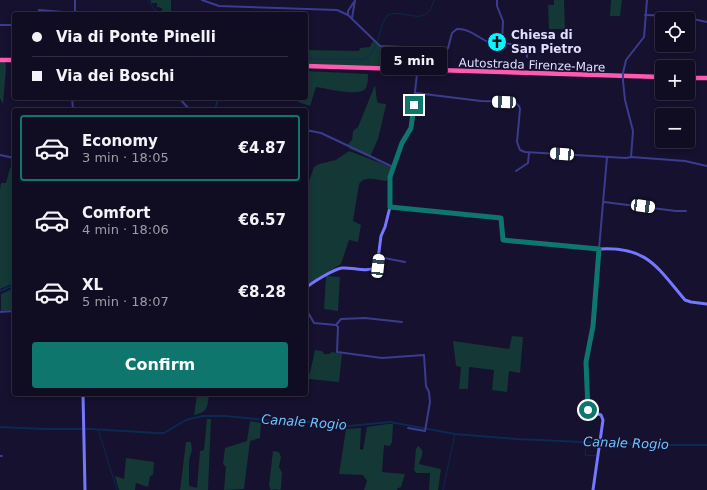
<!DOCTYPE html>
<meta charset="utf-8">
<style>
body{margin:0;font-family:"DejaVu Sans",sans-serif;background:#19162a;color:#f1f3f6;height:100vh;display:flex;flex-direction:column;font-size:15px;white-space:nowrap}
*{box-sizing:border-box;margin:0}
p{font-size:13px;color:#9c9ca5}
.icon{flex:none;width:22px;height:22px;fill:none;stroke:currentColor;stroke-width:2;stroke-linecap:round;stroke-linejoin:round}
.map{position:relative;flex:1;overflow:hidden}
.sheet{position:absolute;left:12px;top:108px;width:296px;height:288px;display:flex;flex-direction:column;background:#100d22;border-radius:4px;box-shadow:0 2px 6px #0003,0 0 0 1px #302d40}
.sheet>*{flex:none}
.top-card{position:absolute;left:12px;top:12px;width:296px;height:88px;border-radius:4px;box-shadow:0 2px 6px #0003,0 0 0 1px #302d40;display:grid;align-content:center;height:88px;padding:0 20px;background:#100d22}
.tools{position:absolute;left:655px;top:12px;display:grid;gap:8px}
.tools a{display:grid;place-items:center;width:40px;height:40px;border-radius:4px;background:#100d22;box-shadow:0 2px 6px #0003,0 0 0 1px #302d40;font-size:20px}
.end{position:absolute;width:18px;height:18px;margin:-9px;border:5px solid #0f766e;background:#fff;box-shadow:0 0 0 2px #fff}
.from{border-radius:50%}
.bubble{position:absolute;height:28px;border-radius:4px;background:#100d22;box-shadow:0 2px 6px #0003,0 0 0 1px #302d40;font-size:13px;font-weight:600;line-height:28px;text-align:center}
.car{position:absolute;width:12px;height:24px;margin:-12px -6px;border-radius:5px;box-shadow:0 0 3px 1px #0007;background:linear-gradient(#fff 24%,#345 0 40%,#fff 0 76%,#345 0 86%,#fff 0)}
.top-card b{display:flex;align-items:center;gap:14px;height:38px;font-size:15px}
.top-card b+b{border-top:1px solid #302d40}
.top-card i{width:10px;height:10px;background:#f1f3f6}
ul{padding:7px 0 0;list-style:none}
li{display:flex;align-items:center;gap:12px;height:66px;margin:0 8px 6px;padding:0 12px;border:2px solid transparent;border-radius:4px}
li div{flex:1}
li b{display:block;font-size:15px}
li em{font-style:normal;font-weight:600}
li.active{border-color:#0f766e}
li>.icon{width:36px;height:36px;stroke-width:1.5}
.button{display:flex;gap:8px;margin-top:auto;padding:8px 20px}
.button a{flex:1;height:46px;border-radius:4px;background:#0f766e;color:#fff;font-size:16px;font-weight:600;line-height:46px;text-align:center}
.map>svg:first-child{display:block}
.green{fill:#143835}
.lines{fill:none;stroke-linecap:round;stroke-linejoin:round}
.stream{stroke:#0c2952;stroke-width:1}
.canal{stroke:#0c2952;stroke-width:2}
.street{stroke:#3b3c8e;stroke-width:2}
.secondary{stroke:#7578ff;stroke-width:3}
.highway{stroke:#ff59b1;stroke-width:4.5}
.street-bridge{stroke:#3b3c8e;stroke-width:2}
.route{stroke:#0f766e;stroke-width:5}
.labels{text-anchor:middle;dominant-baseline:central;stroke-width:3;stroke-linejoin:round;paint-order:stroke}
.poi-label{font-size:12px;font-weight:bold;fill:#e0deff;stroke:#15112e;text-anchor:start}
.street-label{font-size:12px;fill:#e0deff;stroke:#15112e}
.water-label{font-size:13px;font-style:italic;fill:#6cc2ff;stroke:#15112e}
</style>
<div class="map">
<svg width="707" height="490" viewBox="0 0 707 490">
<rect width="100%" height="100%" fill="#15112e"/>
<g class="green">
<polygon points="151,0 171,0 171,13 162,13 162,8 157,7 157,3 151,3"/>
<polygon points="554,0 564,0 565,29 549,29 548,5 554,5"/>
<polygon points="611,0 622,0 620,16 610,16"/>
<polygon points="373,41 379,46 390,48 397,66 306,64 306,50 359,51 360,48 370,47"/>
<polygon points="0,62 5,62 6,67 3,104 0,98"/>
<path d="M306,71L368,74C368,79 368,85 365,89C359,97 325,88 316,87L310,106L298,102V98H306Z"/>
<polygon points="375,85 377,101 378,103 386,104 386,105 378,139 370,157 350,149 348,144 352,140 353,131 358,127"/>
<path d="M349,151L391,167L387,181C377,180 365,175 359,184L353,221L361,225L358,242L349,240L341,264L306,285V190L314,167L319,164L336,160Z"/>
<polygon points="10,168 14,168 14,283 0,289 0,189 1,183 6,183"/>
<polygon points="326,276 340,277 338,311 324,309"/>
<polygon points="14,288 14,310 1,311 1,294"/>
<polygon points="512,336 523,337 520,373 509,371 507,392 492,390 494,370 469,367 468,389 459,389 461,367 456,366 453,341 509,349"/>
<polygon points="315,350 322,351 324,354 329,354 332,352 342,354 339,382 309,379 307,377 310,373"/>
<path d="M201,394L209,395C207,408 208,412 194,415L197,395Z"/>
<polygon points="207,419 211,419 208,490 180,490 186,442 191,442 192,450 189,460 189,486 197,488 200,451 204,450"/>
<polygon points="250,421 261,423 260,438 250,441 244,489 224,490 226,467 223,464 225,448 247,441"/>
<polygon points="388,424 393,424 392,442 390,446 384,445 382,472 405,474 401,487 398,488 397,490 364,490 367,481 363,475 339,474 346,429 361,428 360,449 363,450 367,427"/>
<path d="M418,446C426,452 421,456 419,464L441,469L438,490H429L430,473H416L414,470L416,449Z"/>
<polygon points="273,451 279,452 281,457 279,467 282,473 281,489 280,490 276,489 271,490 269,486"/>
<polygon points="126,458 154,462 153,475 150,476 148,487 136,483 135,490 119,490 115,476 124,479"/>
</g>
<g class="lines">
<g class="stream">
<polyline points="148,0 154,9 161,14"/>
<path d="M306,59H364C381,51 377,27 388,15C407,8 426,30 434,0"/>
<polyline points="98,429 117,490"/>
<polyline points="586,442 585,455 597,456"/>
<polyline points="443,490 455,434"/>
</g>
<g class="canal">
<polyline points="215,110 218,98"/>
<polyline points="0,291 14,285"/>
<polyline points="0,427 44,429 90,429 157,433 164,433 186,420 202,416 226,416 265,420 309,422 338,427 390,422 455,434 516,439 649,445 707,445"/>
</g>
<g class="street">
<polyline points="202,0 219,6 337,10 348,15 380,46 404,47 416,60 417,67"/>
<polyline points="75,13 75,0"/>
<polyline points="39,14 39,10 75,13"/>
<polyline points="348,15 348,11 354,2"/>
<polyline points="645,15 679,16 707,22"/>
<polyline points="352,18 355,0"/>
<polyline points="0,25 14,25"/>
<polyline points="503,43 525,46 527,47 527,57"/>
<path d="M414,57L420,55L444,54L448,48L452,33L457,29C474,28 485,47 502,44L503,21L497,6V0"/>
<polyline points="623,73 626,60 644,37 647,0"/>
<polyline points="417,74 411,128 402,143 390,177 390,207 501,218 502,239 508,242 599,249 607,157"/>
<polyline points="623,81 625,100 633,131 631,157"/>
<polyline points="416,93 481,101 515,102 519,106 520,109 517,142 520,150 525,152 626,158 631,157 685,161 707,166"/>
<polyline points="72,98 73,109"/>
<polyline points="179,98 190,110"/>
<polyline points="53,110 73,109"/>
<polyline points="306,130 321,133 393,167"/>
<polyline points="0,155 14,158"/>
<polyline points="516,171 528,163 529,153"/>
<polyline points="604,202 676,211 686,211"/>
<polyline points="379,257 405,262"/>
<polyline points="306,309 314,323 336,325 338,327 337,352 382,358 424,355 426,386 429,392 430,402 425,431 408,428"/>
<polyline points="0,312 14,311"/>
<polyline points="336,325 341,319 365,318 402,322"/>
<polyline points="0,456 2,456"/>
</g>
<g class="secondary">
<path d="M306,288C311,283 334,269 342,268C353,267 367,273 377,267L381,236L385,227L390,207"/>
<polyline points="83,394 85,490"/>
<path d="M593,490L603,420L601,415L591,412L588,410L586,362L593,326L599,249C647,246 657,267 685,300L691,302L707,304"/>
</g>
<g class="highway">
<polyline points="0,60 14,60"/>
<polyline points="306,66 662,77"/>
<polyline points="688,78 707,78"/>
</g>
<polyline class="street-bridge" points="623,81 623,73"/>
</g>
<g class="lines">
<polyline class="route" points="414,105 411,128 402,143 390,177 390,207 501,218 503,240 599,249 593,326 586,362 588,410"/>
</g>
<defs>
<symbol id="church-disc" viewBox="-11 -11 22 22"><circle r="9.5" fill="#0af3ff" stroke="#15112e"/><path d="M-1.2-6h2.4v3.5h3.3v2.4h-3.3V6h-2.4V-.1h-3.3v-2.4h3.3Z" fill="#111"/></symbol>
</defs>
<g fill-rule="evenodd">
<use href="#church-disc" x="486" y="31" width="22" height="22"/>
</g>
<g class="labels">
<g class="poi-label">
<text x="511" y="35">Chiesa di<tspan x="511" dy="14">San Pietro</tspan></text>
</g>
<g class="street-label">
<text transform="translate(532 65) rotate(2)">Autostrada Firenze-Mare</text>
</g>
<g class="water-label">
<text transform="translate(304 422) rotate(4)">Canale Rogio</text>
<text transform="translate(626 443) rotate(2)">Canale Rogio</text>
</g>
</g>
</svg>
<div class="tools">
<a><svg class="icon" aria-label="locate" viewBox="0 0 24 24"><circle cx="12" cy="12" r="6"/><path d="M12 2v4M12 18v4M2 12h4M18 12h4"/></svg></a>
<a>+</a>
<a>−</a>
</div>
<i class="end from" style="left:588px;top:410px"></i>
<i class="end" style="left:414px;top:105px"></i>
<div class="bubble" style="left:381px;top:47px;width:66px">5 min</div>
<i class="car" style="left:504px;top:102px;rotate:272deg"></i>
<i class="car" style="left:562px;top:154px;rotate:274deg"></i>
<i class="car" style="left:643px;top:206px;rotate:98deg"></i>
<i class="car" style="left:378px;top:266px;rotate:6deg"></i>
<div class="top-card">
<b><i class="from"></i>Via di Ponte Pinelli</b>
<b><i></i>Via dei Boschi</b>
</div>
<section class="sheet">
<ul>
<li class="active"><svg class="icon" aria-label="car" viewBox="0 0 24 24"><path d="M5 17H2v-5l4-1 3-4h7l3 4 3 1v5h-3M9 17h6M6 11h13"/><circle cx="7" cy="17" r="2"/><circle cx="17" cy="17" r="2"/></svg><div><b>Economy</b><p>3 min · 18:05</p></div><em>€4.87</em></li>
<li><svg class="icon" aria-label="car" viewBox="0 0 24 24"><path d="M5 17H2v-5l4-1 3-4h7l3 4 3 1v5h-3M9 17h6M6 11h13"/><circle cx="7" cy="17" r="2"/><circle cx="17" cy="17" r="2"/></svg><div><b>Comfort</b><p>4 min · 18:06</p></div><em>€6.57</em></li>
<li><svg class="icon" aria-label="car" viewBox="0 0 24 24"><path d="M5 17H2v-5l4-1 3-4h7l3 4 3 1v5h-3M9 17h6M6 11h13"/><circle cx="7" cy="17" r="2"/><circle cx="17" cy="17" r="2"/></svg><div><b>XL</b><p>5 min · 18:07</p></div><em>€8.28</em></li>
</ul>
<div class="button"><a>Confirm</a></div>
</section>
</div>
